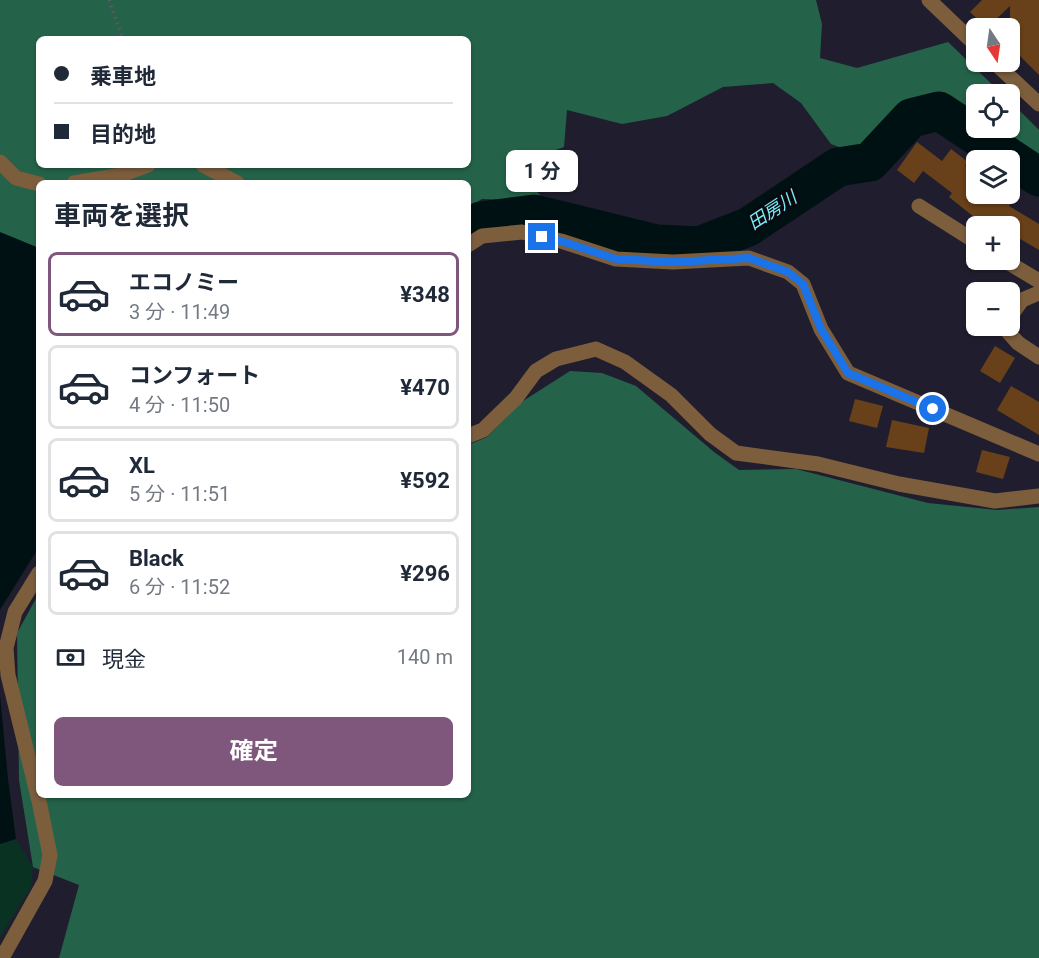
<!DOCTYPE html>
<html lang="ja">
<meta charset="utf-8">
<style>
body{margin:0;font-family:Roboto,"Noto Sans JP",sans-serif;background:#f2f2f3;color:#1f2937;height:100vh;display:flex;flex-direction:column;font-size:22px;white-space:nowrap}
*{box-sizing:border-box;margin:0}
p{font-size:20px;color:#747a83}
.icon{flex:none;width:33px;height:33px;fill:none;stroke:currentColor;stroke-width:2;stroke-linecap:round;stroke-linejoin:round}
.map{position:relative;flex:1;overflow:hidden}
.panel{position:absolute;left:36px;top:180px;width:435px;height:618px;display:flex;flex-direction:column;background:#fff;border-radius:9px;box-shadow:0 2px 4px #0004}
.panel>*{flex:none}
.top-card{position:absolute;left:36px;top:36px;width:435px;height:132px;border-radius:9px;box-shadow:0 2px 4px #0004;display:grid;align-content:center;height:132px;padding:0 18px;background:#fff}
.needle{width:39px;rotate:167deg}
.buttons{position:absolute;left:966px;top:18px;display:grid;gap:12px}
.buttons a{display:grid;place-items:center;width:54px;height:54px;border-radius:9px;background:#fff;box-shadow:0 2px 4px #0004;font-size:30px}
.end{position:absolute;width:27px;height:27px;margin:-14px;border:8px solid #1a73e8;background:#fff;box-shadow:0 0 0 3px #fff}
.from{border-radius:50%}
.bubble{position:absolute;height:42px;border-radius:9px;background:#fff;box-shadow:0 2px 4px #0004;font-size:20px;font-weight:700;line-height:42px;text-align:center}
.top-card b{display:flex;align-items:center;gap:21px;height:57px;font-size:22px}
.top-card b+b{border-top:2px solid #e0e1e3}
.top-card i{width:15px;height:15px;background:#1f2937}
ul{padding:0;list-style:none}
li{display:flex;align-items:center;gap:18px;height:84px;margin:0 12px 9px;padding:0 6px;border:3px solid #e0e1e3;border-radius:9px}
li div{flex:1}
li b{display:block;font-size:22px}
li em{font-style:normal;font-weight:700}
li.active{border-color:#80577c}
li>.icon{width:54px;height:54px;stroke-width:1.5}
h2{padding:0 18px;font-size:27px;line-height:72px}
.pay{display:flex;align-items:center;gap:15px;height:66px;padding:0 18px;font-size:22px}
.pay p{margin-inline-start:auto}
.cta{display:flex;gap:12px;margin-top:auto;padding:12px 18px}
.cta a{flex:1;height:69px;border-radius:9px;background:#80577c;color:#fff;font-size:24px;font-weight:700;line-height:69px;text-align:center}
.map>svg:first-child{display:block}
.green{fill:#0a3223}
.forest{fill:#246349;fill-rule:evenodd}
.water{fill:#001113}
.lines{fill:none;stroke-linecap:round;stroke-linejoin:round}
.river{stroke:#001113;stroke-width:39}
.building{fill:#684019}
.path{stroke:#5b5968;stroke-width:4;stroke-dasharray:1.5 4.5;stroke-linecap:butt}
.street{stroke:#7c5e3d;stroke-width:15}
.route{stroke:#1a73e8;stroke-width:8}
.labels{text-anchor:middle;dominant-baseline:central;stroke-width:6;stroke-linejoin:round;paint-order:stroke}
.water-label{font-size:18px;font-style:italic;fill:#78eef7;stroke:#0a0910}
</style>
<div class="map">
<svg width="1039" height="958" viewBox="0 0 1039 958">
<rect width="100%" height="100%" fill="#201e2e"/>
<polygon class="green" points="16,839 33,867 31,887 0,937 0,844"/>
<g class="forest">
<path d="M0,0H816L822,24L820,58L857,68L948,42L1002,94H976V128H1010V101L1039,130V186L1010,163V160H1006L941,109L912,104L855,153L831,144L801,103L773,83L723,87L667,116L622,124L567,110L564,147L511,166L546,201L482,199L468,207V183H39V255L0,236ZM39,39H468V165H39Z"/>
<polygon points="570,371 602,373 636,386 714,452 739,470 796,469 928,503 997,510 1039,507 1039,958 59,958 79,885 33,867 19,780 17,633 39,593 39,795 468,795 468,445 487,437 523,401"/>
</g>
<g class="water">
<polygon points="0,232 39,248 39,547 0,610"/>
<polygon points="0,695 8,779 16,839 0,844"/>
</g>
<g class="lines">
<polyline class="river" points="468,227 481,221 534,214 656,244 699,246 748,227 838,167 870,162 911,118 939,111 1039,177"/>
</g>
<g class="building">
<polygon points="982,0 1039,0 1039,75 1010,46 1010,6 987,28 970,12"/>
<polygon points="917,142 942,161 951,149 968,162 965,166 976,175 976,194 1002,194 1013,201 1009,206 1039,224 1039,250 1010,233 1010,226 968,226 974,217 949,197 952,193 923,171 914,183 897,170"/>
<polygon points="995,346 1015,358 1000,383 980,371"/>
<polygon points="1011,386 1039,402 1039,435 997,410"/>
<polygon points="855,399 883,406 877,428 849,421"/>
<polygon points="892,420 929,428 924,453 886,447"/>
<polygon points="982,450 1010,457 1003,479 976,472"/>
</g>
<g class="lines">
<polyline class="path" points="109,0 123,39"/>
<g class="street">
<polyline points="929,0 976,45"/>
<polyline points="994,62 1039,104"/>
<polyline points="0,162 16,178 39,184"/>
<polyline points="203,165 237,183"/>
<polyline points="74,183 121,175 148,165"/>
<polyline points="919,206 976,242"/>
<polyline points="468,245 482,236 522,232 561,241 616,259 673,262 749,258 788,272 803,284 821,329 848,373 1039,454"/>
<polyline points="1004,260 1039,281"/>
<polyline points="1010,317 1022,300 1039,293"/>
<polyline points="1003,326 1018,343 1039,357"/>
<polyline points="468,436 483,430 516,398 536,371 556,359 596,349 625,362 671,395 710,434 736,453 818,464 899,484 995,501 1039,496"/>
<polyline points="2,958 45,881 50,855 39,801 8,675 6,648 15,612 39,573"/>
</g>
</g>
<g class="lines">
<polyline class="route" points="542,237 561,241 616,259 674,262 749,258 788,272 803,284 821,329 848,373 933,409"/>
</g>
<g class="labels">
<g class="water-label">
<text transform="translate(772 210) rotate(-33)">田房川</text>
</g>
</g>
</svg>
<div class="buttons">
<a><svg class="needle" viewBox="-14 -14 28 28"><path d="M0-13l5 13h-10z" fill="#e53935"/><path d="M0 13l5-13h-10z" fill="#747a83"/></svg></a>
<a><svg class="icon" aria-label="locate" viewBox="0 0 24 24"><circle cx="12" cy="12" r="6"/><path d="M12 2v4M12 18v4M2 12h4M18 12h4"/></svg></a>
<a><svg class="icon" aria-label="layers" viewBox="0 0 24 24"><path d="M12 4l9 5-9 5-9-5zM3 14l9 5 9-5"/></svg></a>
<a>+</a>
<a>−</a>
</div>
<i class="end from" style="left:933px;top:409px"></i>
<i class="end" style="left:542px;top:237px"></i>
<div class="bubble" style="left:506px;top:150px;width:72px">1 分</div>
<div class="top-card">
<b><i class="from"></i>乗車地</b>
<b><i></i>目的地</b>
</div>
<section class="panel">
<h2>車両を選択</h2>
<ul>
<li class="active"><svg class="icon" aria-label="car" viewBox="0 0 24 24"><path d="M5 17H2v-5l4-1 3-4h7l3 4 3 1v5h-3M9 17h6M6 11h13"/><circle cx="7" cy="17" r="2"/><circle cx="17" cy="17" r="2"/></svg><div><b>エコノミー</b><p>3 分 · 11:49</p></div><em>¥348</em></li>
<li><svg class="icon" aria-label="car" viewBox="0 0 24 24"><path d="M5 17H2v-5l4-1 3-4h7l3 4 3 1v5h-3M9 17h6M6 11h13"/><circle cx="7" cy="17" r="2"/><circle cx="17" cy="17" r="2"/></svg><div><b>コンフォート</b><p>4 分 · 11:50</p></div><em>¥470</em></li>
<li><svg class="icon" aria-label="car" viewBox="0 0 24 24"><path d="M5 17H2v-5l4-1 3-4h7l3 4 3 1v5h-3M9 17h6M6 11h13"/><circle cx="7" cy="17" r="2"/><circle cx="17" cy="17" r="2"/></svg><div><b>XL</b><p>5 分 · 11:51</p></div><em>¥592</em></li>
<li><svg class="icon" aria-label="car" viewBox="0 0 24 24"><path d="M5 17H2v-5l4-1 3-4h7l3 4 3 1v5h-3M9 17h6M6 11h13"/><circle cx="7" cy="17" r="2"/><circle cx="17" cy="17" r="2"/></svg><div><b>Black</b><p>6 分 · 11:52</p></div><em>¥296</em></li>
</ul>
<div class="pay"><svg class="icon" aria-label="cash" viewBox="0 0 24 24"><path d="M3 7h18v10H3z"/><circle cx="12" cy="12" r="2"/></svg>現金<p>140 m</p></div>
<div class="cta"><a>確定</a></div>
</section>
</div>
